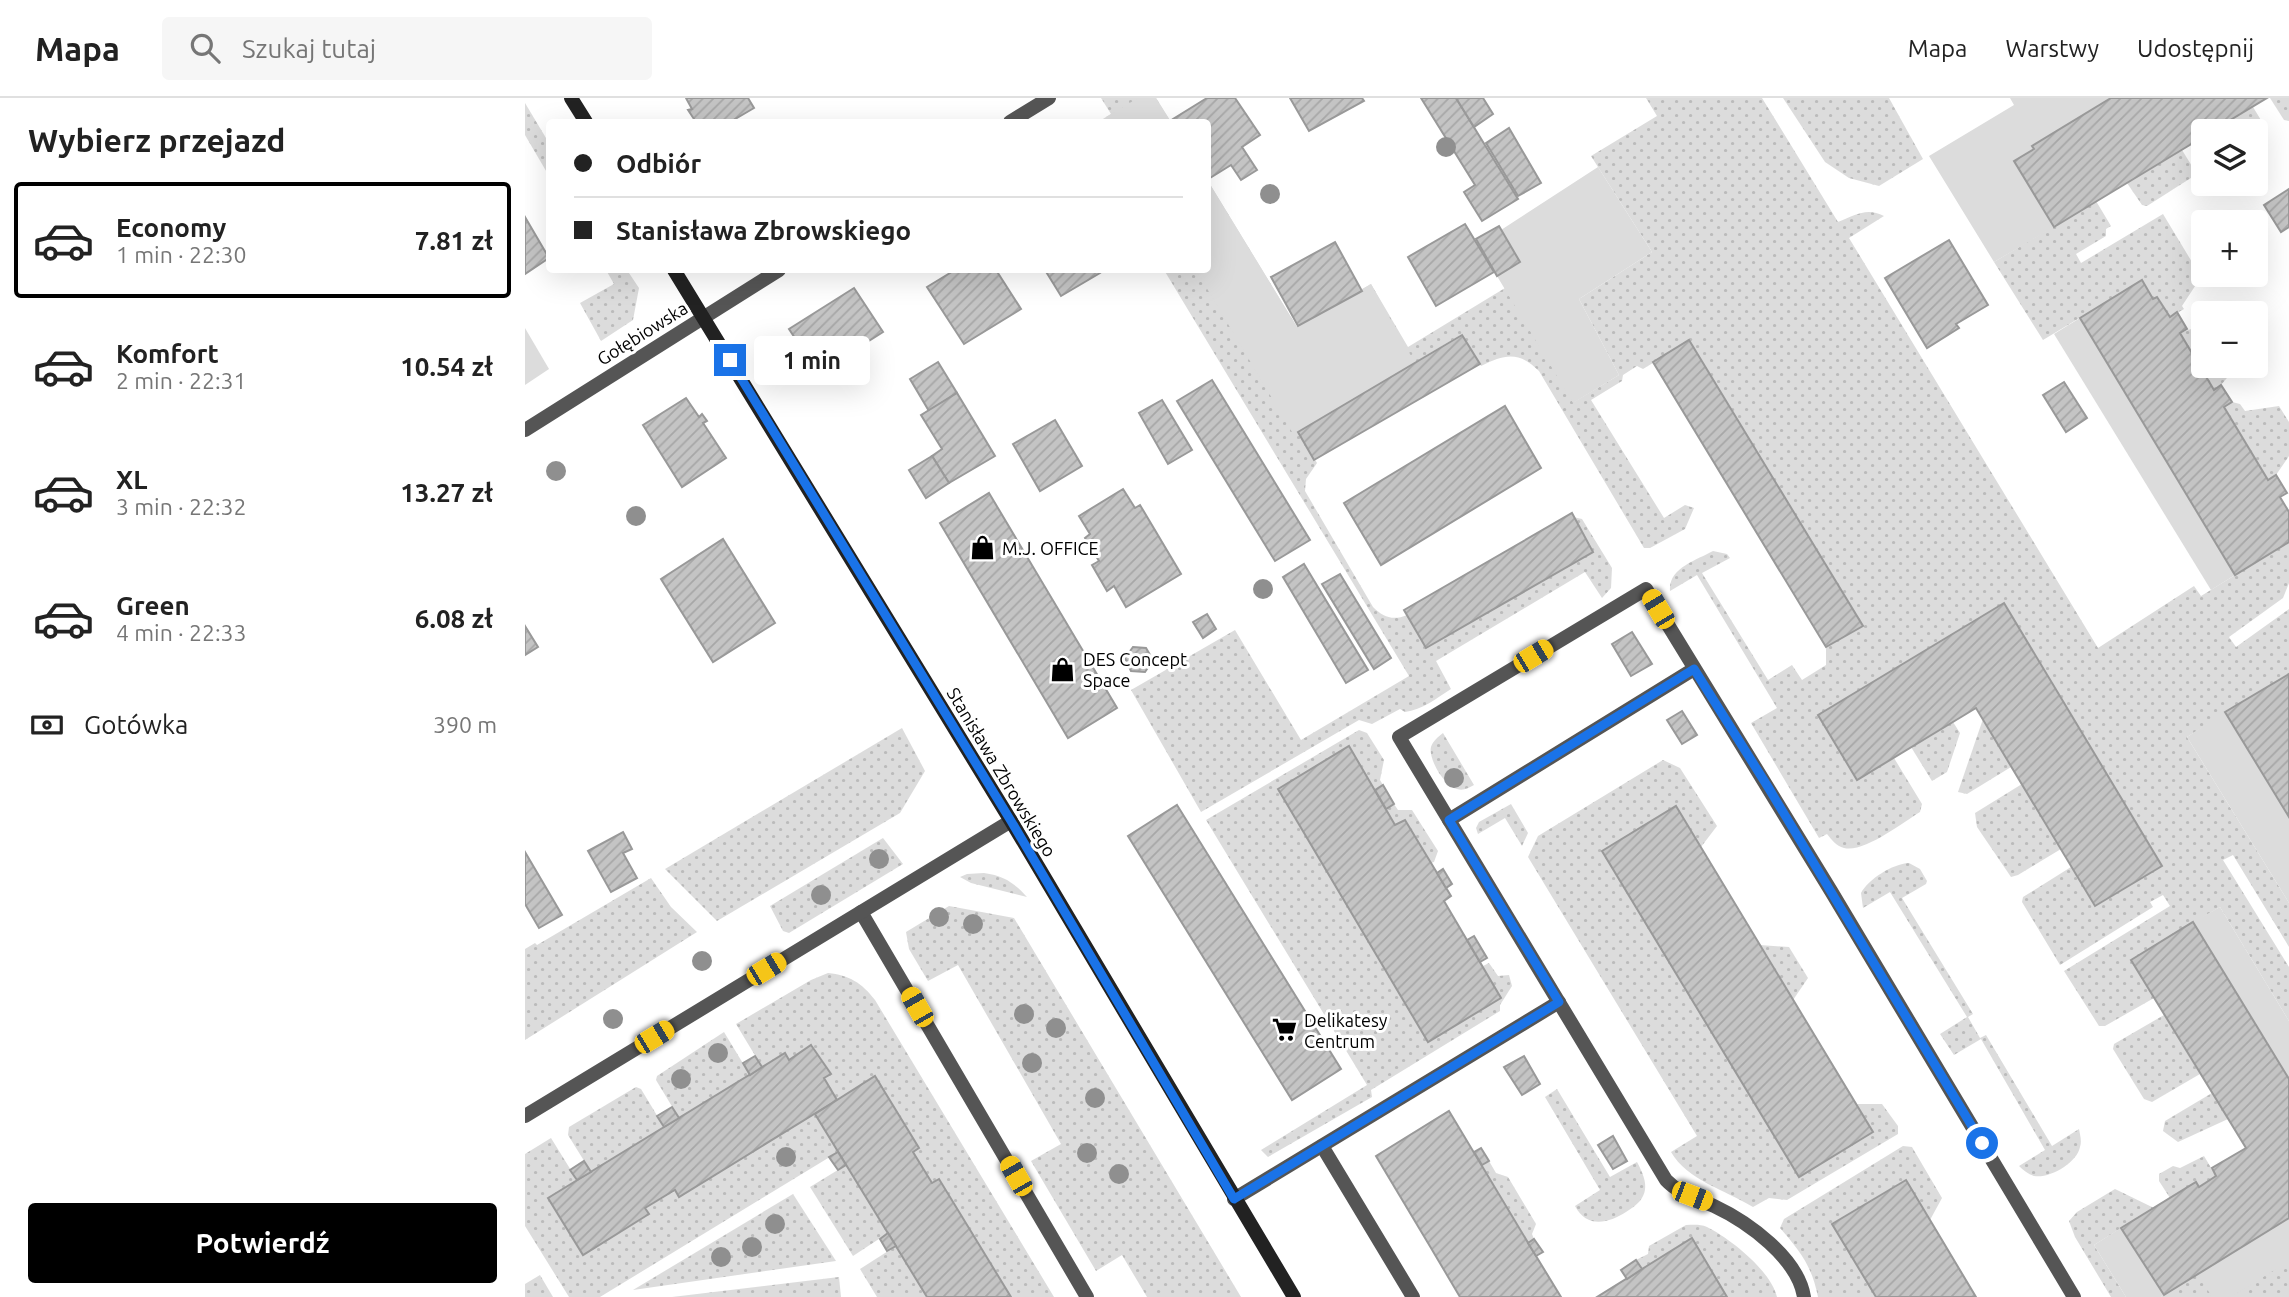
<!DOCTYPE html>
<html lang="pl">
<meta charset="utf-8">
<style>
body{margin:0;font-family:Ubuntu,sans-serif;background:#f6f6f6;color:#222;height:100vh;display:flex;flex-direction:column;font-size:26px;white-space:nowrap}
*{box-sizing:border-box;margin:0}
p{font-size:23px;color:#767676}
.icon{flex:none;width:38px;height:38px;fill:none;stroke:currentColor;stroke-width:2;stroke-linecap:round;stroke-linejoin:round}
.map{position:relative;flex:1;overflow:hidden}
.sheet{display:flex;flex-direction:column;background:#fff;width:525px}
.sheet>*{flex:none}
.guide{position:absolute;left:21px;top:21px;width:665px;height:154px;border-radius:7px;box-shadow:0 7px 28px #0002;display:grid;align-content:center;height:154px;padding:0 28px;background:#fff}
.buttons{position:absolute;left:1666px;top:21px;display:grid;gap:14px}
.buttons a{display:grid;place-items:center;width:77px;height:77px;border-radius:7px;background:#fff;box-shadow:0 7px 28px #0002;font-size:35px}
.end{position:absolute;width:32px;height:32px;margin:-16px;border:9px solid #1a73e8;background:#fff;box-shadow:0 0 0 4px #fff}
.from{border-radius:50%}
.bubble{position:absolute;height:49px;border-radius:7px;background:#fff;box-shadow:0 7px 28px #0002;font-size:23px;font-weight:600;line-height:49px;text-align:center}
.car{position:absolute;width:21px;height:42px;margin:-21px -10px;border-radius:9px;box-shadow:0 0 5px 2px #0007;background:linear-gradient(#f5c518 24%,#345 0 40%,#f5c518 0 76%,#345 0 86%,#f5c518 0)}
.guide b{display:flex;align-items:center;gap:24px;height:66px;font-size:26px}
.guide b+b{border-top:2px solid #e0e0e0}
.guide i{width:18px;height:18px;background:#222}
ul{padding:0;list-style:none}
li{display:flex;align-items:center;gap:21px;height:116px;margin:0 14px 10px;padding:0 14px;border:4px solid transparent;border-radius:7px}
li div{flex:1}
li b{display:block;font-size:26px}
li em{font-style:normal;font-weight:600}
li.selected{border-color:#000}
li>.icon{width:63px;height:63px;stroke-width:1.5}
h2{padding:0 28px;font-size:32px;line-height:84px}
.pay{display:flex;align-items:center;gap:18px;height:77px;padding:0 28px;font-size:26px}
.pay p{margin-inline-start:auto}
.cta{display:flex;gap:14px;margin-top:auto;padding:14px 28px}
.cta a{flex:1;height:80px;border-radius:7px;background:#000;color:#fff;font-size:28px;font-weight:600;line-height:80px;text-align:center}
header{display:flex;align-items:center;gap:42px;box-sizing:border-box;height:98px;padding:0 35px;background:#fff;border-bottom:2px solid #e0e0e0}
header strong{font-size:33px}
nav{display:flex;gap:38px;margin-inline-start:auto;font-size:24px}
.search{width:490px;height:63px;background:#f6f6f6;display:flex;align-items:center;gap:18px;box-sizing:border-box;padding:0 24px;border-radius:7px;color:#767676;font-size:26px}
main{display:flex;flex:1;min-height:0}
.map>svg:first-child{display:block}
.grass{fill:url(#grass-dots)}
.garden{fill:#dcdcdc}
.building{fill:url(#building-hatch);stroke:#999;stroke-width:2}
.lines{fill:none;stroke-linecap:round;stroke-linejoin:round}
.service{stroke:#555;stroke-width:14}
.minor{stroke:#555;stroke-width:14}
.secondary{stroke:#222;stroke-width:14}
.tree{fill:#8f8f8f}
.route{stroke:#1a73e8;stroke-width:9}
.labels{text-anchor:middle;dominant-baseline:central;stroke-width:6;stroke-linejoin:round;paint-order:stroke}
.street-label{font-size:18px;fill:#000;stroke:#fff}
.poi-label{font-size:18px;fill:#000;stroke:#fff;text-anchor:start}
</style>
<header>
<strong>Mapa</strong>
<div class="search"><svg class="icon" aria-label="search" viewBox="0 0 24 24"><circle cx="10" cy="10" r="6"/><path d="M15 15l6 6"/></svg>Szukaj tutaj</div>
<nav><a>Mapa</a><a>Warstwy</a><a>Udostępnij</a></nav>
</header>
<main>
<section class="sheet">
<h2>Wybierz przejazd</h2>
<ul>
<li class="selected"><svg class="icon" aria-label="car" viewBox="0 0 24 24"><path d="M5 17H2v-5l4-1 3-4h7l3 4 3 1v5h-3M9 17h6M6 11h13"/><circle cx="7" cy="17" r="2"/><circle cx="17" cy="17" r="2"/></svg><div><b>Economy</b><p>1 min · 22:30</p></div><em>7.81 zł</em></li>
<li><svg class="icon" aria-label="car" viewBox="0 0 24 24"><path d="M5 17H2v-5l4-1 3-4h7l3 4 3 1v5h-3M9 17h6M6 11h13"/><circle cx="7" cy="17" r="2"/><circle cx="17" cy="17" r="2"/></svg><div><b>Komfort</b><p>2 min · 22:31</p></div><em>10.54 zł</em></li>
<li><svg class="icon" aria-label="car" viewBox="0 0 24 24"><path d="M5 17H2v-5l4-1 3-4h7l3 4 3 1v5h-3M9 17h6M6 11h13"/><circle cx="7" cy="17" r="2"/><circle cx="17" cy="17" r="2"/></svg><div><b>XL</b><p>3 min · 22:32</p></div><em>13.27 zł</em></li>
<li><svg class="icon" aria-label="car" viewBox="0 0 24 24"><path d="M5 17H2v-5l4-1 3-4h7l3 4 3 1v5h-3M9 17h6M6 11h13"/><circle cx="7" cy="17" r="2"/><circle cx="17" cy="17" r="2"/></svg><div><b>Green</b><p>4 min · 22:33</p></div><em>6.08 zł</em></li>
</ul>
<div class="pay"><svg class="icon" aria-label="cash" viewBox="0 0 24 24"><path d="M3 7h18v10H3z"/><circle cx="12" cy="12" r="2"/></svg>Gotówka<p>390 m</p></div>
<div class="cta"><a>Potwierdź</a></div>
</section>
<div class="map">
<svg width="1764" height="1199" viewBox="0 0 1764 1199">
<defs>
<pattern id="grass-dots" width="8" height="8" patternUnits="userSpaceOnUse" patternTransform="scale(1.75)"><rect width="8" height="8" fill="#dcdcdc"/><path d="M2 2h.1M6 6h.1" fill="none" stroke="#bbb" stroke-width="1.8" stroke-linecap="round"/></pattern>
<pattern id="building-hatch" width="6" height="6" patternUnits="userSpaceOnUse" patternTransform="scale(1.75)"><rect width="6" height="6" fill="#c4c4c4"/><path d="M-1 1l2-2M0 6l6-6M5 7l2-2" fill="none" stroke="#a7a7a7"/></pattern>
</defs>
<rect width="100%" height="100%" fill="#fff"/>
<g class="grass">
<polygon points="576,0 631,0 646,24 573,24 586,16"/>
<path d="M1121,0H1237L1313,124C1330,117 1342,109 1359,118L1324,140L1573,550L1669,488L1676,498L1764,444V485L1758,500L1704,539L1711,549L1764,511V576L1662,639L1764,805V849L1708,757L1698,762L1764,869V923L1695,809L1606,862L1629,900L1580,928H1574L1539,873L1645,808L1638,797L1625,804L1628,809L1535,867L1497,804L1498,799L1546,769L1571,808L1637,768L1479,505L1294,617L1332,682L1369,660L1397,706L1395,714C1377,725 1339,755 1319,750C1311,748 1307,742 1302,736L1294,740L1226,625L1252,610L1172,477L1145,493C1143,470 1172,462 1188,453L1202,456L1205,460L1177,475L1243,582L1267,567L1277,582L1301,567V549L1337,528L1164,243L1118,271L1112,268L1098,277L1097,283L1066,302L1139,420L1160,407L1169,410L1160,431L1125,450H1119L1014,273C994,253 980,256 956,268L937,236L774,334L792,365L781,381L780,393L848,509C858,519 868,523 882,517L901,550L1068,454L1048,419L1057,421L1087,470L1086,490L1077,500L1060,474L911,563L926,591C912,600 897,612 880,614L875,611L847,626L834,622L676,714L606,592L710,532L776,642L884,578L639,172H682L683,83L772,229L846,186L883,249L980,190L1049,304L1094,277L1054,201L1127,154L1066,58L1132,18Z"/>
<polygon points="1258,0 1364,0 1398,61 1354,88 1324,80 1300,64"/>
<polygon points="1745,0 1764,0 1764,23 1759,22"/>
<polygon points="0,5 24,45 24,78 0,37"/>
<polygon points="1728,9 1742,32 1731,41 1731,33 1687,33"/>
<polygon points="1657,52 1670,73 1669,78 1622,108 1617,107 1602,85"/>
<polygon points="1571,103 1586,128 1581,131 1581,138 1551,156 1556,165 1638,116 1676,179 1657,208 1659,211 1645,219 1632,199 1628,201 1616,183 1518,242 1469,164"/>
<polygon points="81,172 102,172 114,190 108,222 76,243 55,205 89,186"/>
<polygon points="1669,230 1674,237 1678,237 1678,268 1712,268 1696,287 1689,292 1655,235"/>
<polygon points="1707,304 1715,306 1720,313 1754,308 1764,324 1764,358 1751,377 1743,382 1699,309"/>
<polygon points="1458,621 1486,669 1442,696 1433,694"/>
<polygon points="1428,624 1435,635 1422,674 1407,683 1386,649"/>
<polygon points="377,630 400,673 375,715 192,823 140,771"/>
<polygon points="834,632 842,635 859,662 855,682 858,687 850,692 823,649 753,691 903,944 976,900 958,868 964,865 973,878 984,877 987,888 975,907 975,913 846,992 847,999 743,1059 736,1052 842,987 681,722"/>
<path d="M918,635L949,687C943,690 939,693 932,691C920,689 903,661 906,649C908,643 913,639 918,635Z"/>
<path d="M1138,662L1155,670L1192,728L1176,749L1151,708L1077,753L1273,1078L1348,1034L1332,1006H1357L1373,1028V1036L1262,1102L1244,1100L1228,1109C1200,1092 1162,1082 1146,1054L1172,1038L1003,759L1013,738Z"/>
<polygon points="1497,686 1536,751 1493,777 1486,779 1452,729 1450,715"/>
<polygon points="869,706 873,712 887,712 913,753 909,764 906,765 880,722 870,727 861,711"/>
<polygon points="986,706 1003,735 997,748 980,720 953,736 951,730 954,724"/>
<polygon points="358,740 378,766 264,835 258,833 245,808"/>
<path d="M1384,765L1395,771L1402,783L1401,786L1377,800L1448,916L1443,919L1455,940L1461,937L1527,1048L1554,1031C1555,1037 1557,1043 1555,1049C1552,1065 1524,1081 1509,1078C1503,1076 1498,1072 1494,1068L1520,1052L1456,941L1429,957L1415,936L1442,919L1365,794L1338,810L1336,795C1344,781 1367,766 1384,765Z"/>
<path d="M459,775C479,778 488,784 502,799L446,785L435,779L442,776Z"/>
<polygon points="126,780 146,809 172,834 0,942 0,851 10,845 12,847"/>
<polygon points="424,808 489,820 716,1199 622,1199 597,1157 571,1173 506,1063 536,1046 433,867 403,883 384,851 381,834"/>
<polygon points="1235,847 1264,849 1283,880 1268,902"/>
<path d="M303,875C324,877 337,885 350,902L529,1199H486L414,1082L407,1085L388,1054L394,1050L350,979L312,1002L299,980L306,975L287,947L264,962L237,969L211,926L286,882Z"/>
<polygon points="1639,917 1675,976 1627,1004 1619,1001 1588,951 1589,946"/>
<polygon points="199,934 225,977 154,1020 131,982 132,978"/>
<polygon points="111,989 116,991 139,1029 66,1074 43,1037 44,1029"/>
<path d="M1032,991L1085,1079L1112,1064C1124,1086 1125,1100 1101,1114C1084,1125 1062,1131 1050,1108L1075,1092L1020,999Z"/>
<polygon points="1687,995 1703,1021 1653,1044 1638,1033 1640,1023"/>
<polygon points="290,1016 313,1054 75,1199 44,1199 0,1128 0,1056 26,1040 52,1082 58,1156 124,1117 120,1110"/>
<path d="M1378,1048L1387,1049L1417,1100L1405,1122L1380,1082L1307,1126L1351,1199H1293C1287,1168 1275,1153 1255,1130L1259,1121Z"/>
<polygon points="1679,1058 1691,1078 1674,1089 1671,1084 1645,1100 1634,1083 1634,1076 1648,1068 1655,1070"/>
<polygon points="964,1063 971,1075 983,1079 1011,1126 1007,1136 1009,1141 1003,1145 957,1067"/>
<polygon points="321,1067 363,1135 328,1158 285,1089"/>
<polygon points="1590,1091 1629,1110 1569,1147 1601,1199 1586,1199 1550,1139 1544,1123 1552,1114"/>
<polygon points="268,1096 311,1163 108,1192"/>
<polygon points="1764,1120 1764,1199 1636,1199 1639,1197"/>
<path d="M1161,1127C1168,1127 1175,1126 1182,1129C1206,1141 1246,1173 1252,1199H1202L1167,1141L1117,1171L1111,1162L1123,1156L1124,1148Z"/>
<polygon points="371,1148 402,1199 352,1199 335,1171"/>
<polygon points="15,1177 28,1199 0,1199 0,1186"/>
<polygon points="314,1179 316,1199 147,1199"/>
</g>
<g class="garden">
<polygon points="613,0 631,0 646,24 584,24 581,19"/>
<polygon points="1485,0 1586,0 1508,48 1509,51 1489,63 1529,129 1469,164 1404,58 1489,7"/>
<polygon points="1073,69 1127,154 1054,201 1094,277 1048,305 972,178 995,164 976,132"/>
<polygon points="683,83 772,229 846,186 890,265 773,334 767,334 671,172 682,172"/>
<polygon points="1555,220 1710,477 1686,492 1529,236"/>
<polygon points="0,230 24,271 0,287"/>
<polygon points="1700,614 1764,719 1764,805 1662,639"/>
<polygon points="1695,809 1764,923 1764,981 1668,824"/>
<polygon points="1764,1120 1764,1163 1706,1199 1687,1199 1673,1176"/>
<polygon points="1596,1130 1639,1197 1636,1199 1601,1199 1569,1147"/>
</g>
<g class="building">
<polygon points="161,0 223,0 229,10 205,24 171,24 163,12 167,11"/>
<polygon points="682,0 710,0 735,37 717,49 732,72 716,82 706,67 685,80 682,76 682,24 650,24 648,21"/>
<polygon points="765,0 837,0 839,3 784,33"/>
<polygon points="896,0 931,0 993,101 957,123 939,94 950,87"/>
<polygon points="931,0 958,0 968,16 949,29"/>
<polygon points="1586,0 1742,0 1687,33 1678,33 1678,39 1529,129 1489,63 1509,51 1507,48"/>
<polygon points="984,30 1016,85 993,98 961,45"/>
<polygon points="1764,91 1764,129 1756,134 1739,107"/>
<polygon points="0,119 24,160 0,176"/>
<polygon points="940,126 969,174 911,208 883,159"/>
<polygon points="974,128 995,164 972,178 951,141"/>
<polygon points="1424,142 1463,207 1431,226 1434,230 1402,250 1360,180"/>
<polygon points="810,144 837,193 773,228 746,179"/>
<polygon points="430,172 471,172 496,211 439,246 402,189"/>
<polygon points="520,172 573,172 575,175 536,198"/>
<polygon points="1617,182 1628,201 1632,199 1645,219 1652,214 1662,231 1655,235 1689,292 1696,287 1707,304 1699,309 1743,382 1751,377 1762,395 1755,399 1764,414 1764,444 1710,477 1555,220"/>
<polygon points="329,190 358,234 317,260 321,268 309,276 294,253 283,260 264,231"/>
<polygon points="937,237 955,266 789,362 773,334"/>
<polygon points="1164,242 1338,528 1301,549 1128,264"/>
<polygon points="413,264 432,295 404,313 385,281"/>
<polygon points="687,282 785,442 750,463 652,303"/>
<polygon points="1539,284 1562,320 1541,334 1518,297"/>
<polygon points="432,295 470,358 424,385 407,358 417,351 396,317"/>
<polygon points="161,300 174,319 177,316 182,323 178,325 201,360 157,389 118,327"/>
<polygon points="637,302 667,352 643,366 614,315"/>
<polygon points="980,308 1016,370 856,467 819,405"/>
<polygon points="530,322 557,368 515,393 488,346"/>
<polygon points="407,358 424,385 401,400 384,372"/>
<polygon points="598,391 610,410 615,407 656,476 601,509 589,488 582,493 567,467 574,463 560,440 565,436 554,418"/>
<polygon points="464,395 592,610 543,640 415,425"/>
<polygon points="1047,415 1068,454 901,550 879,512"/>
<polygon points="198,441 250,525 188,564 136,481"/>
<polygon points="779,466 843,572 821,585 758,479"/>
<polygon points="815,476 866,560 849,571 797,486"/>
<polygon points="1479,505 1637,768 1570,808 1451,610 1332,682 1293,617"/>
<polygon points="682,516 691,531 678,540 668,524"/>
<polygon points="0,528 13,549 0,557"/>
<polygon points="1107,534 1127,566 1106,578 1087,546"/>
<polygon points="608,549 621,550 628,562 620,574 606,573 600,560"/>
<polygon points="1764,576 1764,719 1700,614"/>
<polygon points="1157,613 1172,637 1157,646 1142,622"/>
<polygon points="824,648 870,727 880,722 926,798 919,803 976,900 903,944 753,691"/>
<polygon points="858,687 869,706 861,711 850,692"/>
<polygon points="652,707 816,971 767,1002 603,738"/>
<polygon points="1151,708 1348,1034 1274,1079 1077,753"/>
<polygon points="98,734 107,751 98,755 112,780 86,794 63,753"/>
<polygon points="0,754 37,817 14,830 0,806"/>
<polygon points="918,771 927,786 921,790 912,775"/>
<polygon points="1668,824 1764,981 1764,1120 1639,1197 1596,1130 1671,1084 1674,1089 1691,1078 1687,1070 1721,1050 1606,862"/>
<polygon points="949,838 962,860 955,864 942,842"/>
<polygon points="286,947 306,976 299,980 312,1002 154,1099 150,1092 120,1110 124,1116 58,1157 23,1100 260,955 264,962"/>
<polygon points="230,958 237,969 225,977 218,965"/>
<polygon points="999,958 1015,986 997,997 979,969"/>
<polygon points="350,978 394,1050 388,1054 407,1085 414,1081 486,1199 402,1199 290,1016"/>
<polygon points="147,1009 154,1020 139,1029 132,1018"/>
<polygon points="924,1013 1011,1158 1036,1199 935,1199 906,1150 851,1058"/>
<polygon points="1088,1038 1102,1063 1088,1071 1073,1047"/>
<polygon points="956,1050 964,1063 957,1067 949,1054"/>
<polygon points="313,1054 321,1067 313,1072 304,1059"/>
<polygon points="59,1063 66,1074 52,1082 45,1072"/>
<polygon points="1381,1082 1405,1122 1451,1199 1351,1199 1307,1126"/>
<polygon points="363,1135 371,1148 362,1153 355,1141"/>
<polygon points="1167,1140 1202,1199 1072,1199 1117,1171"/>
<polygon points="1009,1141 1018,1154 1011,1158 1003,1145"/>
<polygon points="1111,1162 1117,1171 1102,1181 1096,1172"/>
</g>
<g class="lines">
<g class="service">
<polyline points="924,722 1169,571"/>
<polyline points="336,814 562,1199"/>
<polyline points="797,1048 888,1199"/>
<polyline points="709,1101 1034,904"/>
<path d="M1279,1199C1273,1160 1223,1124 1189,1108C1172,1100 1154,1096 1141,1082L874,639L1121,491L1306,793L1549,1199"/>
</g>
<g class="minor">
<polyline points="485,24 524,0"/>
<polyline points="0,332 254,172"/>
<polyline points="0,1018 486,723"/>
</g>
<g class="secondary">
<polyline points="46,0 61,24"/>
<polyline points="149,172 486,723 769,1199"/>
</g>
</g>
<g class="tree">
<circle cx="921" cy="49" r="10"/>
<circle cx="745" cy="96" r="10"/>
<circle cx="31" cy="373" r="10"/>
<circle cx="111" cy="418" r="10"/>
<circle cx="738" cy="491" r="10"/>
<circle cx="929" cy="680" r="10"/>
<circle cx="354" cy="761" r="10"/>
<circle cx="296" cy="797" r="10"/>
<circle cx="414" cy="819" r="10"/>
<circle cx="448" cy="826" r="10"/>
<circle cx="177" cy="863" r="10"/>
<circle cx="499" cy="916" r="10"/>
<circle cx="88" cy="921" r="10"/>
<circle cx="531" cy="930" r="10"/>
<circle cx="193" cy="955" r="10"/>
<circle cx="507" cy="965" r="10"/>
<circle cx="156" cy="981" r="10"/>
<circle cx="570" cy="1000" r="10"/>
<circle cx="562" cy="1055" r="10"/>
<circle cx="261" cy="1059" r="10"/>
<circle cx="594" cy="1076" r="10"/>
<circle cx="250" cy="1126" r="10"/>
<circle cx="227" cy="1149" r="10"/>
<circle cx="196" cy="1159" r="10"/>
</g>
<g class="lines">
<polyline class="route" points="205,262 486,723 709,1101 1034,904 924,722 1169,571 1243,689 1457,1045"/>
</g>
<defs>
<symbol id="shop-bare" viewBox="-9 -9 18 18"><path d="M-5-2.5h2.3a2.7 3.5 0 0 1 5.4 0H5L5.5 6h-11ZM-1.5-2.5h3a1.5 2.3 0 0 0-3 0Z" fill="#000" stroke="#fff" stroke-width="2.5" paint-order="stroke"/></symbol>
<symbol id="supermarket-bare" viewBox="-9 -9 18 18"><path d="M-6-5.5h2.5l.6 2H6L4.5 2H-2.5L-4.4-4H-6ZM-1.5 3.2a1.3 1.3 0 1 0 .1 0ZM3 3.2a1.3 1.3 0 1 0 .1 0Z" fill="#000" stroke="#fff" stroke-width="2.5" paint-order="stroke"/></symbol>
</defs>
<g fill-rule="evenodd">
<use href="#shop-bare" x="440" y="432" width="35" height="35"/>
<use href="#shop-bare" x="520" y="554" width="35" height="35"/>
<use href="#supermarket-bare" x="742" y="914" width="35" height="35"/>
</g>
<g class="labels">
<g class="street-label">
<text transform="translate(117 235) rotate(-32)">Gołębiowska</text>
<text transform="translate(477 674) rotate(59)">Stanisława Zbrowskiego</text>
</g>
<g class="poi-label">
<text x="477" y="450">M.J. OFFICE</text>
<text x="558" y="561">DES Concept<tspan x="558" dy="21">Space</tspan></text>
<text x="779" y="922">Delikatesy<tspan x="779" dy="21">Centrum</tspan></text>
</g>
</g>
</svg>
<div class="buttons">
<a><svg class="icon" aria-label="layers" viewBox="0 0 24 24"><path d="M12 4l9 5-9 5-9-5zM3 14l9 5 9-5"/></svg></a>
<a>+</a>
<a>−</a>
</div>
<i class="end from" style="left:1457px;top:1045px"></i>
<i class="end" style="left:205px;top:262px"></i>
<div class="bubble" style="left:229px;top:238px;width:116px">1 min</div>
<i class="car" style="left:1133px;top:511px;rotate:329deg"></i>
<i class="car" style="left:1008px;top:558px;rotate:59deg"></i>
<i class="car" style="left:241px;top:871px;rotate:59deg"></i>
<i class="car" style="left:392px;top:909px;rotate:330deg"></i>
<i class="car" style="left:129px;top:939px;rotate:59deg"></i>
<i class="car" style="left:491px;top:1078px;rotate:330deg"></i>
<i class="car" style="left:1167px;top:1098px;rotate:111deg"></i>
<div class="guide">
<b><i class="from"></i>Odbiór</b>
<b><i></i>Stanisława Zbrowskiego</b>
</div>
</div>
</main>
